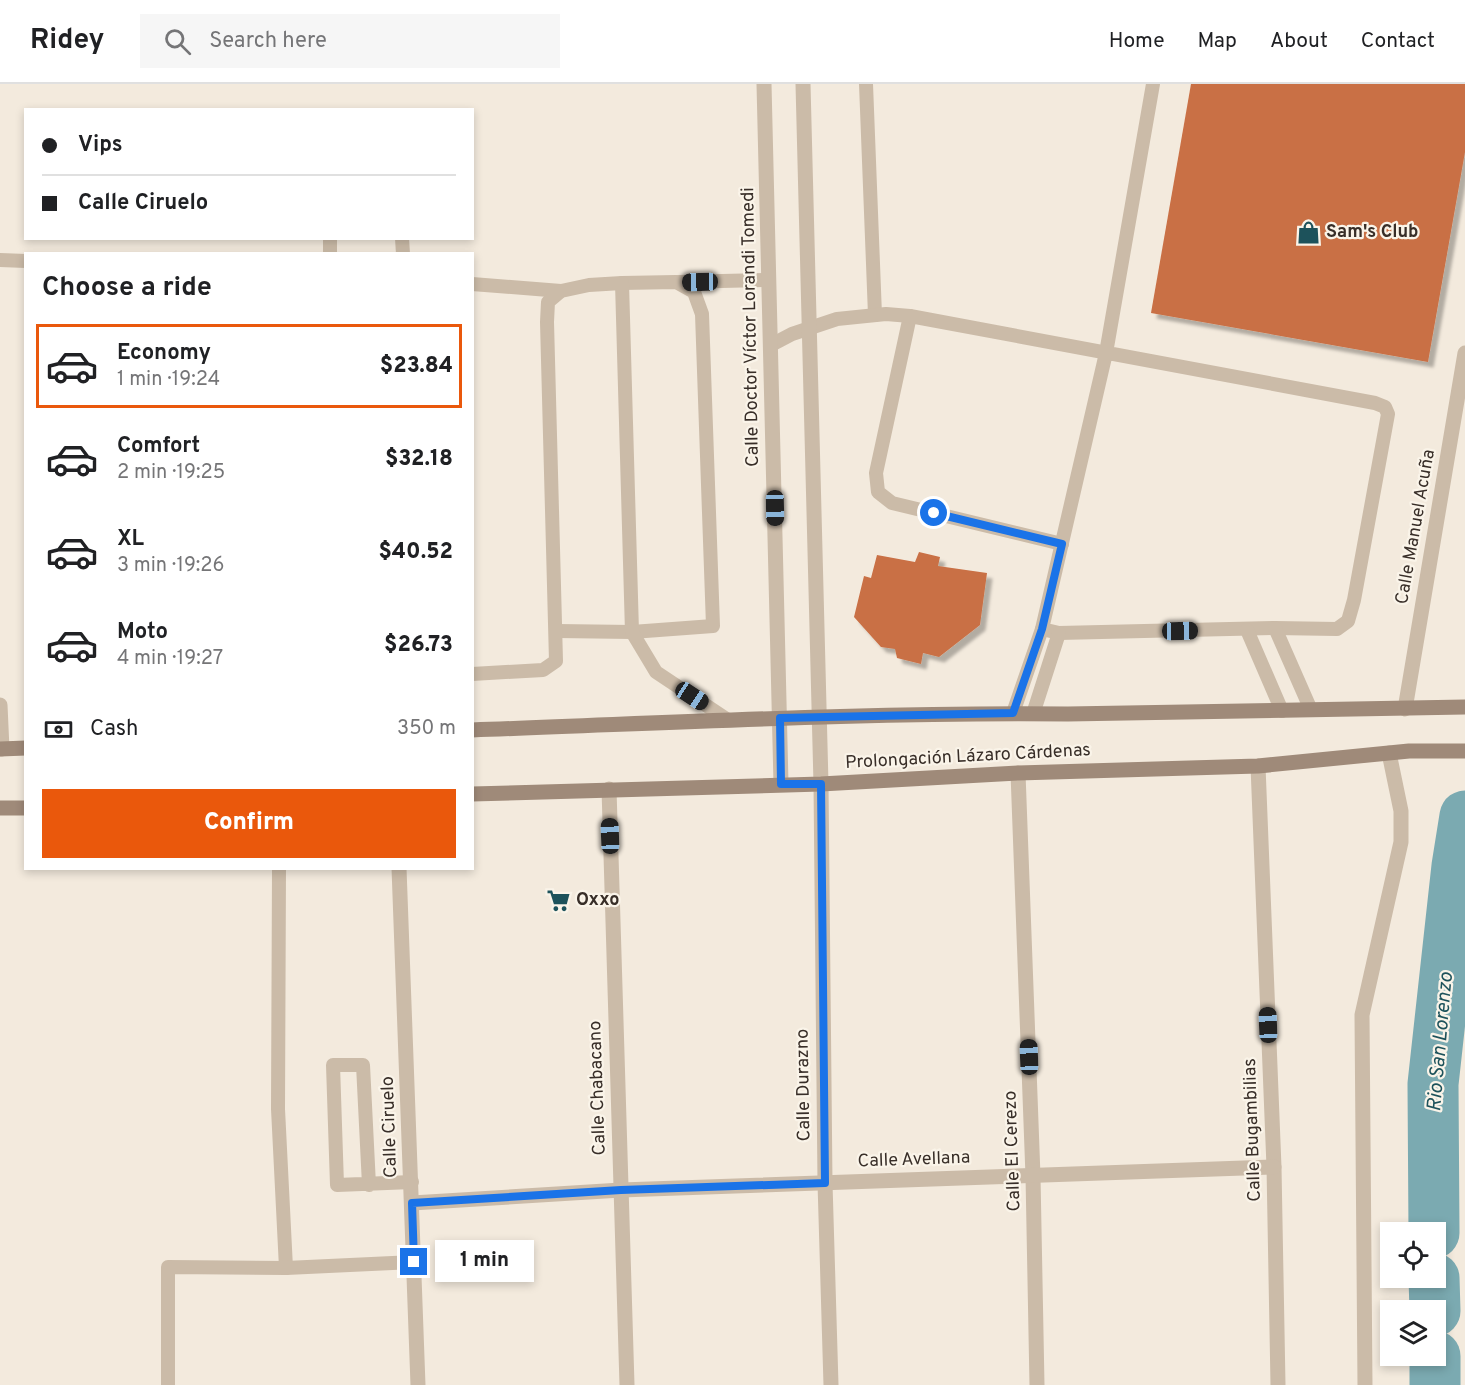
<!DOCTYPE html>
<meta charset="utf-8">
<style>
body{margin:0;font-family:Overpass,sans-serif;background:#f6f6f6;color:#202124;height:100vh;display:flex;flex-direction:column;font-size:22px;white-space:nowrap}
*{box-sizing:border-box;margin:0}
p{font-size:20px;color:#757577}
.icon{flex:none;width:33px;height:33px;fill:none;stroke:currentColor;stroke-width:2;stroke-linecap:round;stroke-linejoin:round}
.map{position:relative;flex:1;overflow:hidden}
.drawer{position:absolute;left:24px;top:168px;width:450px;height:618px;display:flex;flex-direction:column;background:#fff;border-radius:0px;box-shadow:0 3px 9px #0003}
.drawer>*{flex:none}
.banner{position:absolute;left:24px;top:24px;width:450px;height:132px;border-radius:0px;box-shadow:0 3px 9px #0003;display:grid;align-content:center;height:132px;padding:0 18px;background:#fff}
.tools{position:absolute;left:1380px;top:1138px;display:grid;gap:12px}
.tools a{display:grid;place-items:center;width:66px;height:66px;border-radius:0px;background:#fff;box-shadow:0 3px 9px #0003;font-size:30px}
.end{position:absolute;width:27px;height:27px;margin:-14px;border:8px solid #1a73e8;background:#fff;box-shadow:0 0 0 3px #fff}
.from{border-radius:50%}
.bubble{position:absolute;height:42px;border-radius:0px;background:#fff;box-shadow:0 3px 9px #0003;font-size:20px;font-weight:800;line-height:42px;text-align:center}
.car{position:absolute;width:18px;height:36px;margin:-18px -9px;border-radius:8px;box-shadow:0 0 4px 2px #0007;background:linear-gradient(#222 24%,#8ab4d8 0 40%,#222 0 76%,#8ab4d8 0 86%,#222 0)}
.banner b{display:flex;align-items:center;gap:21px;height:57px;font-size:22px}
.banner b+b{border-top:2px solid #e0e0e0}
.banner i{width:15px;height:15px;background:#202124}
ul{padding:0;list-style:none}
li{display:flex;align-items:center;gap:18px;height:84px;margin:0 12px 9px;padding:0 6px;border:3px solid transparent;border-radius:0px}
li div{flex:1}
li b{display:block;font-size:22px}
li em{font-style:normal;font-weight:800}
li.active{border-color:#ea580c}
li>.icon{width:54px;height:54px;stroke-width:1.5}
h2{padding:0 18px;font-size:27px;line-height:72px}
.pay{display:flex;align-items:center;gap:15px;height:66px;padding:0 18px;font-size:22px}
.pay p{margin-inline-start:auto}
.primary-button{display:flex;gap:12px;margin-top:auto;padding:12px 18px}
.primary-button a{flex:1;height:69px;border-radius:0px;background:#ea580c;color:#fff;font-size:24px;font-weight:800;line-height:69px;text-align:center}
header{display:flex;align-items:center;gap:36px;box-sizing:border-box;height:84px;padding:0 30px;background:#fff;border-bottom:2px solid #e0e0e0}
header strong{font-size:28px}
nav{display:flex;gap:33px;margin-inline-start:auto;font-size:21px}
.search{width:420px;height:54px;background:#f6f6f6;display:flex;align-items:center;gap:15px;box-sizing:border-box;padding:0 21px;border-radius:0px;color:#757577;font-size:22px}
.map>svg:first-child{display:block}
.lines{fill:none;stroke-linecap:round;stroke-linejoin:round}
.river{stroke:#7baab1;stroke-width:51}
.building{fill:#c96f44;filter:url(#shadow)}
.lane{stroke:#cbbba8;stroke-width:14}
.street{stroke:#cbbba8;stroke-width:15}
.secondary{stroke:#9f8a79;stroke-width:15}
.route{stroke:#1a73e8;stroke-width:8}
.labels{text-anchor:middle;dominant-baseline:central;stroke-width:4.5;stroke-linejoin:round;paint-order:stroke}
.poi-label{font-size:18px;font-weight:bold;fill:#382e28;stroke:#faf4e9;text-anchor:start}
.street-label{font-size:18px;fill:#382e28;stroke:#faf4e9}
.water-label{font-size:20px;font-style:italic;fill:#1d525b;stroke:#faf4e9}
</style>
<header>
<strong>Ridey</strong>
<div class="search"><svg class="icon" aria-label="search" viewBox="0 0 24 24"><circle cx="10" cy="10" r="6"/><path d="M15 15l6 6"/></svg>Search here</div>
<nav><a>Home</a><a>Map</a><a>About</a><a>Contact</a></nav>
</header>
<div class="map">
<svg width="1465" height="1301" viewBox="0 0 1465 1301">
<defs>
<filter id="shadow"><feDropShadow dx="5.5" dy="5.5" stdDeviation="1.5" flood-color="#0004"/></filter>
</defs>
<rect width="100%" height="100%" fill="#f3eadd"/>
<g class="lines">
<g class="river">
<polyline points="1434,1149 1433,1000 1457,782 1465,732"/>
<polyline points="1434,1194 1435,1227"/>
<polyline points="1435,1272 1435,1301"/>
</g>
</g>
<g class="building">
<polygon points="1191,0 1465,0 1465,68 1428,278 1151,229"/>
<polygon points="919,468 940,473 938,482 987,489 980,541 939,573 923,569 921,580 897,574 895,565 881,563 854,533 864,492 871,494 877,471 915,478"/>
</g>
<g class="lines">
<g class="lane">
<polyline points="866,0 875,231"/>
<polyline points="330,154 330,170"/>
<polyline points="402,154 403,170"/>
<polyline points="0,176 26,177"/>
<polyline points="679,198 769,196"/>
<polyline points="472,200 561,207"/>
<polyline points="910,232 876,389 878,408 892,419 1062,460"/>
<polyline points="771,261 792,250 837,235 886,230 910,232 1375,319 1385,323 1388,330 1354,516 1348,537 1337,545 1275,544 1059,549 1042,545 1106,269 1153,0"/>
<polyline points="1275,544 1311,626"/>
<polyline points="1247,546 1282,627"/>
<polyline points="557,547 632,548 713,542 702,230 694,208 676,198 622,199"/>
<polyline points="472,590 543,586 556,577 547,238 548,218 561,207 589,201 622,199 632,548 656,588 728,636"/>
<polyline points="1013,629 1042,545"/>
<polyline points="1033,630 1059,549"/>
<polyline points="279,784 278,1025 286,1184"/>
<polyline points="369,1101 363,981 333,981 337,1101 412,1098"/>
<polyline points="168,1301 168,1183 286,1184 414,1178"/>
</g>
<g class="street">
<polyline points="764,0 781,700"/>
<polyline points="803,0 821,700 825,1099 831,1301"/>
<polyline points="0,621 2,665"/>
<polyline points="1405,625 1465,269"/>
<polyline points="1258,682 1274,1083 1278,1301"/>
<polyline points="1018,689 1033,1092 1037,1301"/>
<polyline points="609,705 627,1301"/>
<polyline points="399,784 418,1301"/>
<polyline points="412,1119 621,1106 1274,1083"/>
<polyline points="1365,1301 1362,931 1401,758 1401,727 1389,669"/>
</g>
<g class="secondary">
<path d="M472,646C671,639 869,628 1068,630L1465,623"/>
<polyline points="0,665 26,664"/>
<polyline points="472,710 821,700 1018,689 1258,682 1409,667 1465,667"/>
<polyline points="0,724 26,724"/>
</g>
</g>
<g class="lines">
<polyline class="route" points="414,1178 412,1119 621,1106 825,1099 821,700 781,700 780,634 1013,629 1042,545 1062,460 934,429"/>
</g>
<defs>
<symbol id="shop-bare" viewBox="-9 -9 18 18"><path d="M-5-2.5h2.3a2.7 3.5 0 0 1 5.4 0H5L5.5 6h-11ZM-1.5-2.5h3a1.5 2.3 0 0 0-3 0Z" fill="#1d525b" stroke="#faf4e9" stroke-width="2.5" paint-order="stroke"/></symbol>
<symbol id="supermarket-bare" viewBox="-9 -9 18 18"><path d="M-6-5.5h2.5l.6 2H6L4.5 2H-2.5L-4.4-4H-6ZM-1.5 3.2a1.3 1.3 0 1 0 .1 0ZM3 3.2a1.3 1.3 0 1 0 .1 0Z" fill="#1d525b" stroke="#faf4e9" stroke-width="2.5" paint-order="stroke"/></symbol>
</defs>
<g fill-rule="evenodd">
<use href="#shop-bare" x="1292" y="132" width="33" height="33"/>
<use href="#supermarket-bare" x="542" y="800" width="33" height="33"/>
</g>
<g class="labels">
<g class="poi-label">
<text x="1326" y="148">Sam's Club</text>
<text x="576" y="816">Oxxo</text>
</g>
<g class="street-label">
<text transform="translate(751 243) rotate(-91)">Calle Doctor Víctor Lorandi Tomedi</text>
<text transform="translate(1416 443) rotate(-80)">Calle Manuel Acuña</text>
<text transform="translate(968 673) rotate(-3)">Prolongación Lázaro Cárdenas</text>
<text transform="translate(804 1001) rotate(-91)">Calle Durazno</text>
<text transform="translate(598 1004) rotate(-92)">Calle Chabacano</text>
<text transform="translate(390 1043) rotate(-92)">Calle Ciruelo</text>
<text transform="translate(1253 1046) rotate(-92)">Calle Bugambilias</text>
<text transform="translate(1013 1067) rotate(-92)">Calle El Cerezo</text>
<text transform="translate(914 1076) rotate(-2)">Calle Avellana</text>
</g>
<g class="water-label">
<text transform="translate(1441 958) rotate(-85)">Rio San Lorenzo</text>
</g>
</g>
</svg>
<div class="tools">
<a><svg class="icon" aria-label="locate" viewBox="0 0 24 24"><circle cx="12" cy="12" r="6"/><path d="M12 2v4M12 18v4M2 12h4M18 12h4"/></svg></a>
<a><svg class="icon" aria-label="layers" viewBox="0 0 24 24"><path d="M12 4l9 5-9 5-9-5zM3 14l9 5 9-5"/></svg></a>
</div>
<i class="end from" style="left:934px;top:429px"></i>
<i class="end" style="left:414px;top:1178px"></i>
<div class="bubble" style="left:435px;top:1156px;width:99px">1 min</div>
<i class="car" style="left:700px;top:198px;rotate:269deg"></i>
<i class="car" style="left:775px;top:424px;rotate:179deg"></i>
<i class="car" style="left:1180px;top:547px;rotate:89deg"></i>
<i class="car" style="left:692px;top:612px;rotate:123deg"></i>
<i class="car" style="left:610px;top:752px;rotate:358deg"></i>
<i class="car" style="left:1268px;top:941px;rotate:358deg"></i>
<i class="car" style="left:1029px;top:973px;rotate:358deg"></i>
<div class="banner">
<b><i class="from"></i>Vips</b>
<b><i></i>Calle Ciruelo</b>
</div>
<section class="drawer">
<h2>Choose a ride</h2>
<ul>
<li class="active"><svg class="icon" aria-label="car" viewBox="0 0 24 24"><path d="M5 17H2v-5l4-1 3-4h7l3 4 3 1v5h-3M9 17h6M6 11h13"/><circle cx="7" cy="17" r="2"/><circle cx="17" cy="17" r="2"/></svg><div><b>Economy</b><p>1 min · 19:24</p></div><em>$23.84</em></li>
<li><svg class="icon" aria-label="car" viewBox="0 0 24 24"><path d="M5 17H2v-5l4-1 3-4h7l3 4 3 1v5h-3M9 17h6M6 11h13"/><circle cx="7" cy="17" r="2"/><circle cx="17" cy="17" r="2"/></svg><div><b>Comfort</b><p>2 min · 19:25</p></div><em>$32.18</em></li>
<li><svg class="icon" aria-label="car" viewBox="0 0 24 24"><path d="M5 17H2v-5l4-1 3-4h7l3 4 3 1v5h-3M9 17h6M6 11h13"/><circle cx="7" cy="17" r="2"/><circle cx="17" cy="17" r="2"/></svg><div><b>XL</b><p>3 min · 19:26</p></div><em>$40.52</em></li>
<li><svg class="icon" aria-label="car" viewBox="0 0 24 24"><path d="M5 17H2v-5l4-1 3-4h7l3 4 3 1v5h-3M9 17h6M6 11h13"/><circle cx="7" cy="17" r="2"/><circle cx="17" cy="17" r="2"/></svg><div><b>Moto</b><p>4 min · 19:27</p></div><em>$26.73</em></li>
</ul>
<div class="pay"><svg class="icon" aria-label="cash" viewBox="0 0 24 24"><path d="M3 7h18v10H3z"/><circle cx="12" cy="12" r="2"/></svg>Cash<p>350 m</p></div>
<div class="primary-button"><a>Confirm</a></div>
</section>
</div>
